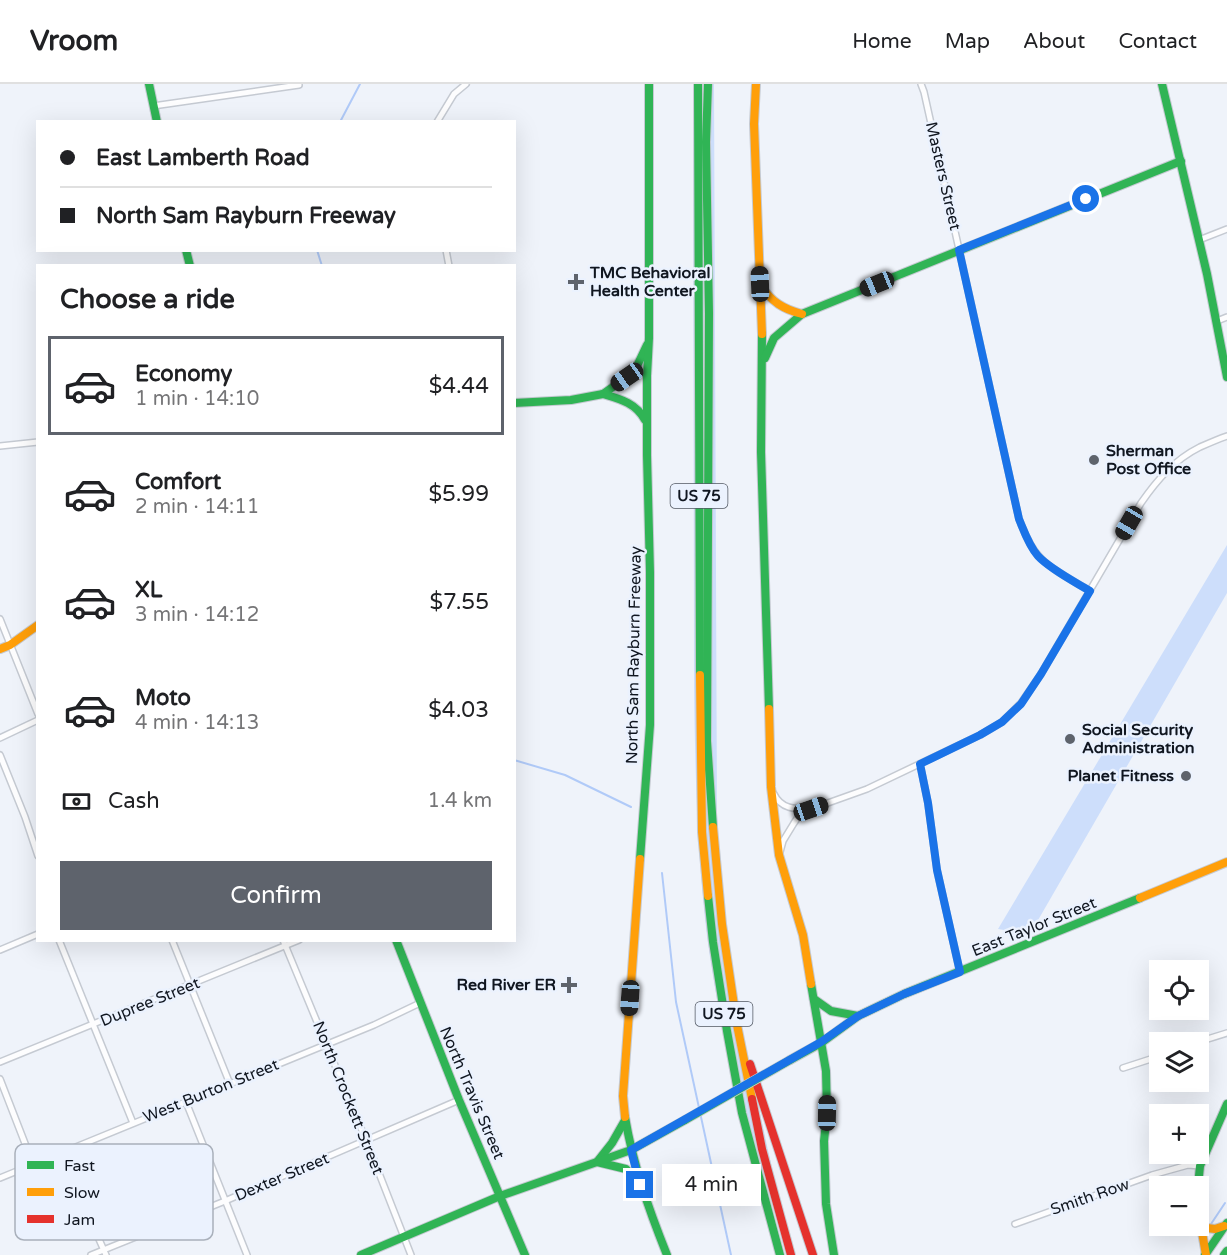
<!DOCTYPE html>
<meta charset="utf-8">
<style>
body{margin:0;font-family:"Varela Round",sans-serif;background:#f6f6f6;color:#202124;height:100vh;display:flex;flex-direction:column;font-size:22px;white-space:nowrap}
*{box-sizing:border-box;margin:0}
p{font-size:20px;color:#757577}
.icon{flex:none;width:33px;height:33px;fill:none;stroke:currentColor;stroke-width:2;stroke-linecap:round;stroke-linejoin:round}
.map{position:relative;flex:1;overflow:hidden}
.panel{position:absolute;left:36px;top:180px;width:480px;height:678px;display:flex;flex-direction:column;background:#fff;border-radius:0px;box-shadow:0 6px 24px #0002}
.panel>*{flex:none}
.hud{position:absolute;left:36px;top:36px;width:480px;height:132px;border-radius:0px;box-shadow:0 6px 24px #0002;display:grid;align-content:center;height:132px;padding:0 24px;background:#fff}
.buttons{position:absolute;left:1149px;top:876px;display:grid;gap:12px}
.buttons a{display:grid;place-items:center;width:60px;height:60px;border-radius:0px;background:#fff;box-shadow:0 6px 24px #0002;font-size:30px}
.end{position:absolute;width:27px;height:27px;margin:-14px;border:8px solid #1a73e8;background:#fff;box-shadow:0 0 0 3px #fff}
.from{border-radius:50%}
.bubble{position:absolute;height:42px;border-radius:0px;background:#fff;box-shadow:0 6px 24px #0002;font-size:20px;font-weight:600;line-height:42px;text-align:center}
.car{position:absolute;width:18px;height:36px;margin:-18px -9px;border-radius:8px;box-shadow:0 0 4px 2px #0007;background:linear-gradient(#222 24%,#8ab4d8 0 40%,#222 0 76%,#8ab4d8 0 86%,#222 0)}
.hud b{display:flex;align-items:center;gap:21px;height:57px;font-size:22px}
.hud b+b{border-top:2px solid #e0e0e0}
.hud i{width:15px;height:15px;background:#202124}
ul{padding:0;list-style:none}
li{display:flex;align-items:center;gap:18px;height:99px;margin:0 12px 9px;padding:0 12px;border:3px solid transparent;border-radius:0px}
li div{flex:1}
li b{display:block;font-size:22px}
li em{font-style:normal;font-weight:600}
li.on{border-color:#5e636c}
li>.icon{width:54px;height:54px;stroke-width:1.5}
h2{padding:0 24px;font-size:27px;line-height:72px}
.pay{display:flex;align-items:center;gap:15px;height:66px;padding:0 24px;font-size:22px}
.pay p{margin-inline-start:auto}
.button{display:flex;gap:12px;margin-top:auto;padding:12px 24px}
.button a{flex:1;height:69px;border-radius:0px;background:#5e636c;color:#fff;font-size:24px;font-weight:600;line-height:69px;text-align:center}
header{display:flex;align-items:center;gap:36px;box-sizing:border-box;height:84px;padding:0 30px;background:#fff;border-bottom:2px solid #e0e0e0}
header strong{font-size:28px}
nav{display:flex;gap:33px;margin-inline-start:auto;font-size:21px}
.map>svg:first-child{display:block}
.green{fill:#cddefb}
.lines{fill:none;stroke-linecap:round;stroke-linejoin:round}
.stream{stroke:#b0caf8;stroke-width:2}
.street-casing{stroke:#c5cad2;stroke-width:8}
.fast-casing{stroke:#c5cad2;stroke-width:10}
.slow-casing{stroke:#c5cad2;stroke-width:10}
.jam-casing{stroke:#c5cad2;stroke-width:10}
.street{stroke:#fdfdfe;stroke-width:5}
.fast{stroke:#30b455;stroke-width:8}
.slow{stroke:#ff9f0a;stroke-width:8}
.jam{stroke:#e5322d;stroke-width:8}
.fast-bridge-casing{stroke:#c5cad2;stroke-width:10;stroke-linecap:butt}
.fast-bridge{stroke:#30b455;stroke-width:8}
.route{stroke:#1a73e8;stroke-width:8}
.poi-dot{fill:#5e636c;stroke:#ebf2fe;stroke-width:2}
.labels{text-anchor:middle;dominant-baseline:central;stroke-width:5;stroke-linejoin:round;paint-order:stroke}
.shield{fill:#ebf2fe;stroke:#525863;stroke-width:1.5}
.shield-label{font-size:15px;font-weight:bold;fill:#101620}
.street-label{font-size:16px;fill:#101620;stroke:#ebf2fe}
.poi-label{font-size:16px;font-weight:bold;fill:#101620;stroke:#ebf2fe;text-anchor:start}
.key{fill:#ebf2fe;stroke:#a9b0bb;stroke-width:1.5}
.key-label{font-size:16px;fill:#101620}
</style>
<header>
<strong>Vroom</strong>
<nav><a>Home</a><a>Map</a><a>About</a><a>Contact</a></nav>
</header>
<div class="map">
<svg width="1227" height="1171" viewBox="0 0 1227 1171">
<rect width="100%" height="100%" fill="#eff3fa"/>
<g class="green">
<path d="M693,0H714L717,734L721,799L737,924L773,1089L756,1093C737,1013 718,934 707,852C697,769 695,685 694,602Z"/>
<polygon points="1227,461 1227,509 1030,850 998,845"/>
</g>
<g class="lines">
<g class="stream">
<polyline points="340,38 360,0"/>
<polyline points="317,166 322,182"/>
<polyline points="514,524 514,525"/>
<polyline points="514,676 565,691 631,723"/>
<polyline points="662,789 676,918 731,1171"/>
<polyline points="1211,1140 1225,1119"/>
</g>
<defs>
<g id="street">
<path d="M921,0L924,8L1019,435C1024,447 1029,462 1039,472C1051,486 1074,497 1090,507"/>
<polyline points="153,22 299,1"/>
<polyline points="437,38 454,10 466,0"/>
<polyline points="1199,156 1227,145"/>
<polyline points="446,166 449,182"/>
<polyline points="1217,237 1227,233"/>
<polyline points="0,362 38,358"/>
<polyline points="0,535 38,630"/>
<polyline points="0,654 38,636"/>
<polyline points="0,671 25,733 38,772"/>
<polyline points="920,680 928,719 937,786 960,888"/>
<path d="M774,710C781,725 795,725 809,725"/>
<path d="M780,768L783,757L794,739L798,733L811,725L867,705L980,651L1002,638L1021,619L1041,590L1141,419C1157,396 1174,376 1200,363C1209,359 1218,355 1227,352"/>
<polyline points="59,856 133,1039"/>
<polyline points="172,856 230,1000"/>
<polyline points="283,856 366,1056 411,1171"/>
<polyline points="0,866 38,850"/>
<polyline points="1198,958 1227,949"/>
<polyline points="0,978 299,856"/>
<polyline points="1123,984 1160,972"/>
<polyline points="0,995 33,1080"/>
<polyline points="186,1018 247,1171"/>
<polyline points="61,1069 106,1171"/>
<polyline points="0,1094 374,941 420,919"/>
<polyline points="1015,1140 1152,1091 1188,1081 1200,1082"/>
<polyline points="91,1171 225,1117 459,1016"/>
</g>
<g id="fast">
<polyline points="149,0 157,38"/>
<polyline points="698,0 700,591"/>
<polyline points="708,0 706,58 709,229 707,657 713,743"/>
<polyline points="1162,0 1207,190 1227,293"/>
<polyline points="186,166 190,182"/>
<polyline points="762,250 761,368 769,625"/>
<polyline points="765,274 774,254 802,230 1181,77"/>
<path d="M603,310C620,315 636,319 645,336"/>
<polyline points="514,319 571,316 603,310 627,293 637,282 647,261"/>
<polyline points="640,775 650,641 650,488 647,371 647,292 649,254 649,0"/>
<polyline points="708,812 713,858 727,947 742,1029 780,1171"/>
<polyline points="396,856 459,1016 525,1171"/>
<polyline points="811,900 826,987 827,1029 824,1057 826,1120 834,1171"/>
<polyline points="814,915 831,927 858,932"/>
<polyline points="790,976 821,959 858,932 904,910 1140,814"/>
<path d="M625,1033C633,1081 649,1126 667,1171"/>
<polyline points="624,1038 612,1059 597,1078 626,1085 638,1098"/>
<polyline points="1198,1102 1200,1082 1227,1020"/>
<polyline points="361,1171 500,1112 631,1066 685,1036"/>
<polyline points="1205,1171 1227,1139"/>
<polyline points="1224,1171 1227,1167"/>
</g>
<g id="slow">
<polyline points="756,0 754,40 762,250"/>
<path d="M761,202C772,218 783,225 802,230"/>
<polyline points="0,565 10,561 38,541"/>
<polyline points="700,591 702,748 708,812"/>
<polyline points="769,625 771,703 779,771 803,851 811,900"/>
<polyline points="713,743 722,840 737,941 752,1015"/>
<polyline points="1140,814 1227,778"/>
<polyline points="625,1033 623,1012 640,775"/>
<polyline points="1198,1125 1206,1171"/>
<polyline points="1199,1135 1207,1144 1215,1145 1224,1142"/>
</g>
<g id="jam">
<polyline points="750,980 813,1171"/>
<polyline points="752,1015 762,1065 791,1171"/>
</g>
</defs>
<use href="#street" class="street-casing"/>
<use href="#fast" class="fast-casing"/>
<use href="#slow" class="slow-casing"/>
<use href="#jam" class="jam-casing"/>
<use href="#street" class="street"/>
<use href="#fast" class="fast"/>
<use href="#slow" class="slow"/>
<use href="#jam" class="jam"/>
<defs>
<polyline id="fast-bridge" points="685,1036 790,976"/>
</defs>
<use href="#fast-bridge" class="fast-bridge-casing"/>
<use href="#fast-bridge" class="fast-bridge"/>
</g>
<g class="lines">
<path class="route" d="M640,1101L631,1066L821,958L858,932L904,910L960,888L937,786L928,719L920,680L980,651L1002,638L1021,620L1041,590L1090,507C1075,498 1050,485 1038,472C1029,462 1024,447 1019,435L959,166L1086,115"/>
</g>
<g class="poi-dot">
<path d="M573 189h6v6h6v6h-6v6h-6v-6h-6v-6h6z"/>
<circle cx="1094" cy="376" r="6"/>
<circle cx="1070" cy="655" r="6"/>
<circle cx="1186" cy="692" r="6"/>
<path d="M566 892h6v6h6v6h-6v6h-6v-6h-6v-6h6z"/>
</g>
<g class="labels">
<g class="shield">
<rect x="670.5" y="400" width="57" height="24" rx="4.5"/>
<rect x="695.5" y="918" width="57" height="24" rx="4.5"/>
</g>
<g class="shield-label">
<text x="699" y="412">US 75</text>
<text x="724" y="930">US 75</text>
</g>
<g class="street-label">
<text transform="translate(943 92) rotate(77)">Masters Street</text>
<text transform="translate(634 571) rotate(-89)">North Sam Rayburn Freeway</text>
<text transform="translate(1034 843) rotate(-22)">East Taylor Street</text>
<text transform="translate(150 918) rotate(-22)">Dupree Street</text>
<text transform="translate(211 1007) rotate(-22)">West Burton Street</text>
<text transform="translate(472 1009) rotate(67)">North Travis Street</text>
<text transform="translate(348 1014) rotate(68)">North Crockett Street</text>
<text transform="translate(282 1093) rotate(-23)">Dexter Street</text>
<text transform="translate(1090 1113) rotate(-19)">Smith Row</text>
</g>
<g class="poi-label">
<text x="590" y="189">TMC Behavioral<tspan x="590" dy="18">Health Center</tspan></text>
<text x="1106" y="367">Sherman<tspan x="1106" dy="18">Post Office</tspan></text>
<text x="1082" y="646">Social Security<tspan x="1082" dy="18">Administration</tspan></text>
<text x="1174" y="692" text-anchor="end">Planet Fitness</text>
<text x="556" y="901" text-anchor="end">Red River ER</text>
</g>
</g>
<rect x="15" y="1060" width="198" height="96" rx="9" class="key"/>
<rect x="27" y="1077" width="27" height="8" fill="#30b455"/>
<rect x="27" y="1104" width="27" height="8" fill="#ff9f0a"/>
<rect x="27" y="1131" width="27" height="8" fill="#e5322d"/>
<g class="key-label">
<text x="64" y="1087">Fast</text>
<text x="64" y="1114">Slow</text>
<text x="64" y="1141">Jam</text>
</g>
</svg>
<div class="buttons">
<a><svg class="icon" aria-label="locate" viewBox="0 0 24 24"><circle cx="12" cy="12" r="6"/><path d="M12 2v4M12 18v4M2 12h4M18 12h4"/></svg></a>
<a><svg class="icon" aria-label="layers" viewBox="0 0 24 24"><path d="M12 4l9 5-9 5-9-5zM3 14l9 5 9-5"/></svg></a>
<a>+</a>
<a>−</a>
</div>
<i class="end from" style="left:1086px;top:115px"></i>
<i class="end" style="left:640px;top:1101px"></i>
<div class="bubble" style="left:662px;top:1080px;width:99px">4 min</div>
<i class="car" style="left:760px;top:200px;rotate:358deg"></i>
<i class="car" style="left:877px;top:200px;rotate:248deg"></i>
<i class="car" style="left:627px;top:293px;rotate:235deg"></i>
<i class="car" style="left:1129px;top:439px;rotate:210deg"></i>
<i class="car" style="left:811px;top:725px;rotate:71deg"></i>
<i class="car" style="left:630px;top:914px;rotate:184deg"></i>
<i class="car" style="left:827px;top:1029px;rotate:1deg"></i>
<div class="hud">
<b><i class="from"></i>East Lamberth Road</b>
<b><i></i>North Sam Rayburn Freeway</b>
</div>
<section class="panel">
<h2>Choose a ride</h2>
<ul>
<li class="on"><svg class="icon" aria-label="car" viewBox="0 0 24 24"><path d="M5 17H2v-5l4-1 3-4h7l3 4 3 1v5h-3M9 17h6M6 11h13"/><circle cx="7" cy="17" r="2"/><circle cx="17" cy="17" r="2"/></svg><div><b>Economy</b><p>1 min · 14:10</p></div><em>$4.44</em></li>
<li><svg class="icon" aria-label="car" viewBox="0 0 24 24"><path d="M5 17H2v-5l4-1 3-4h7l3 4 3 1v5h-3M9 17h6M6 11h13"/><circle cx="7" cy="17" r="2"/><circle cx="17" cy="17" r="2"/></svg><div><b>Comfort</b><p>2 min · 14:11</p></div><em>$5.99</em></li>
<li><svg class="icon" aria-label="car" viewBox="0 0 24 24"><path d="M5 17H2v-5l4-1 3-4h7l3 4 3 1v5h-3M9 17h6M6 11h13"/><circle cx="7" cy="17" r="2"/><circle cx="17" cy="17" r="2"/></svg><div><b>XL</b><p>3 min · 14:12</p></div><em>$7.55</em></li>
<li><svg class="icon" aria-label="car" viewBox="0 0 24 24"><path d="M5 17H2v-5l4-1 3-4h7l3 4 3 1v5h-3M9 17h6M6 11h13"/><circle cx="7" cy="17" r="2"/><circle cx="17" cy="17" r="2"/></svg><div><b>Moto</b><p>4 min · 14:13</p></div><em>$4.03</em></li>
</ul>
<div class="pay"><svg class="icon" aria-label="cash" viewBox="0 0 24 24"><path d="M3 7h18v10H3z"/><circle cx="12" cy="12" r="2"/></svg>Cash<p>1.4 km</p></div>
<div class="button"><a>Confirm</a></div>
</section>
</div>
